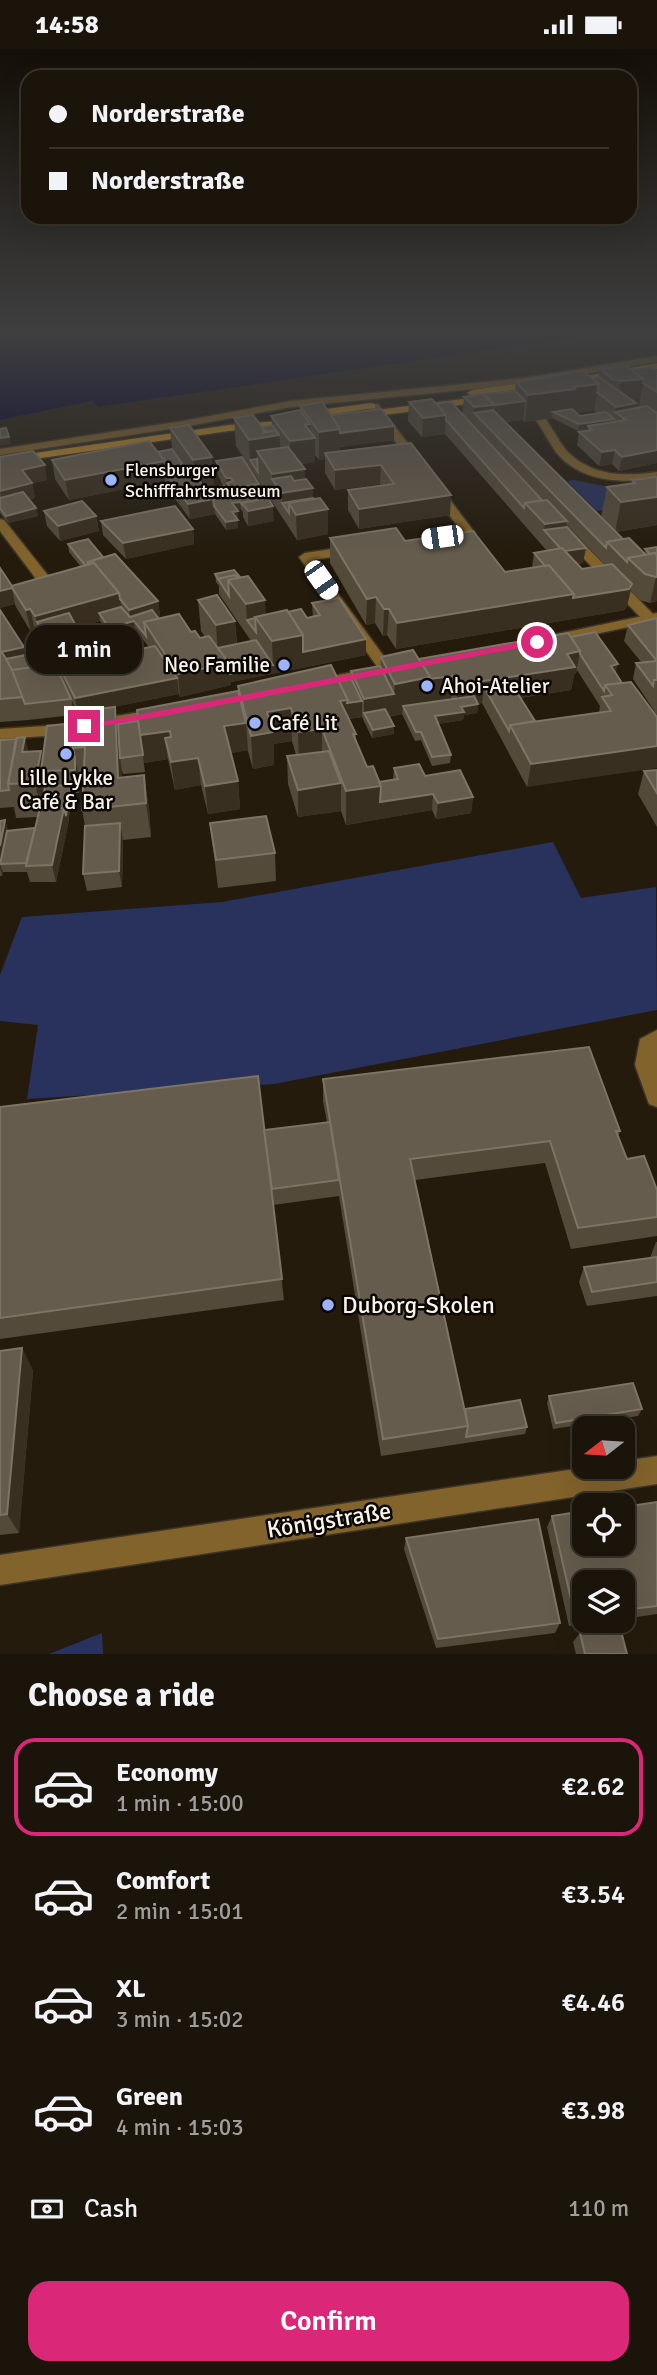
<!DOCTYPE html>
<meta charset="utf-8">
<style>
body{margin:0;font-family:Signika,sans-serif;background:#241d13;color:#f1f3f6;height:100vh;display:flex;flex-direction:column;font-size:26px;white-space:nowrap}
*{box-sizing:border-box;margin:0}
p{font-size:23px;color:#a09e9c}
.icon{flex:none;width:38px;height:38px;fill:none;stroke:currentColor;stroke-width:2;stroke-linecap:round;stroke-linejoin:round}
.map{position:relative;height:1605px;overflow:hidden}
.side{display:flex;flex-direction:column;background:#1b140a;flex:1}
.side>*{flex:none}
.top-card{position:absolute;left:21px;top:21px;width:616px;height:154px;border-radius:21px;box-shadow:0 7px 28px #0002,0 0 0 2px #39332b;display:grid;align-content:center;height:154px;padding:0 28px;background:#1b140a}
.needle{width:46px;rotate:253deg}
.tools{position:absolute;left:572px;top:1367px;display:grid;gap:14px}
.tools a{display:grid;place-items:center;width:63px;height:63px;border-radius:14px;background:#1b140a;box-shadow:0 7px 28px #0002,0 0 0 2px #39332b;font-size:35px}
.end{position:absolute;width:32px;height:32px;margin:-16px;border:9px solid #db2777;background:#fff;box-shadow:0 0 0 4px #fff}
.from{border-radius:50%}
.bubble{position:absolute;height:49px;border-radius:21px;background:#1b140a;box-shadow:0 7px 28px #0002,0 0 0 2px #39332b;font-size:23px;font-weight:600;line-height:49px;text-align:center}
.car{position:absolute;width:21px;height:42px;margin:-21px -10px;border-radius:9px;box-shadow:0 0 5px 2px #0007;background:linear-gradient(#fff 24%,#345 0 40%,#fff 0 76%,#345 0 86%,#fff 0)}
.top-card b{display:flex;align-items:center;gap:24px;height:66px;font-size:26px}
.top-card b+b{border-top:2px solid #39332b}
.top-card i{width:18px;height:18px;background:#f1f3f6}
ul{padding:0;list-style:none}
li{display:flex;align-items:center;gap:21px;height:98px;margin:0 14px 10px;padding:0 14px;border:4px solid transparent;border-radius:21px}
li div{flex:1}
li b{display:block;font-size:26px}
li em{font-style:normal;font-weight:600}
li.current{border-color:#db2777}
li>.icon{width:63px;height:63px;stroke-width:1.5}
h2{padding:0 28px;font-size:32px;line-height:84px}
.pay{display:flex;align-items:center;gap:18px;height:77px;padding:0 28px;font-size:26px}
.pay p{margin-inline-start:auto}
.button{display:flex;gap:14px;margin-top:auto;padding:14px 28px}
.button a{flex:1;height:80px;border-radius:21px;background:#db2777;color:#fff;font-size:28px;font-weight:600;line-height:80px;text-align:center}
.status{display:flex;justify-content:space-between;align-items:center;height:49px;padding:0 35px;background:#1b140a;direction:ltr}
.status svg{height:19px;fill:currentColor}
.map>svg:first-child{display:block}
.green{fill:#28325c}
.water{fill:#03002f}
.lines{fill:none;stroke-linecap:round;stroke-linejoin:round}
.lane-casing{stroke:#3e3527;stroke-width:3}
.street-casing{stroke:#3e3527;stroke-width:3}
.secondary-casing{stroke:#3e3527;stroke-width:3}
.lane{fill:#82632c;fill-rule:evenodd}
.street{fill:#82632c;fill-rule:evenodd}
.secondary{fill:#bd8b28;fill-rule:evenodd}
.wall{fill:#534a3a;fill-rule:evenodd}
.shaded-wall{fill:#392f20}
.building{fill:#655c4d;stroke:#7c7465;stroke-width:2}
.route{fill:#db2777}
.poi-dot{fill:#9eb3fd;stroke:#0a0703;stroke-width:2.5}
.labels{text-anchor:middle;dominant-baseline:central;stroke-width:5;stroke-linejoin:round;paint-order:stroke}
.far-poi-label{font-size:18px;fill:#f9f3e9;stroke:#0a0703;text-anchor:start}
.poi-label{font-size:21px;fill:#f9f3e9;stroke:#0a0703;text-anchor:start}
.near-poi-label{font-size:24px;fill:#f9f3e9;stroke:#0a0703;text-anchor:start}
.near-street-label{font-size:24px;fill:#f9f3e9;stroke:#0a0703}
</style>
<div class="status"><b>14:58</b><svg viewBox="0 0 49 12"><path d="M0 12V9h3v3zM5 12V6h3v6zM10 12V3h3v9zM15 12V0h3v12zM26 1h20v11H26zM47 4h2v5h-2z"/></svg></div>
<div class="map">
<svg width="657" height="1605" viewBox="0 0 657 1605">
<rect width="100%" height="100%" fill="#241b0d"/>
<g class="green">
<polygon points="574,431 619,440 639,456 597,462 567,432"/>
<polygon points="553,793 581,849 656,838 657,961 274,1035 27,1050 38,976 0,972 0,926 22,868 222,853"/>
<polygon points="102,1584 103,1605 49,1605"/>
</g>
<polygon class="water" points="0,282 619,282 98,358 92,352 0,371"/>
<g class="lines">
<defs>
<g id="lane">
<polygon points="657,307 657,313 524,335 291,358 183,378 0,406 0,400 183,372 291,352 524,329"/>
<polygon points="370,355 378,355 420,411 420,415 412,415 369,357"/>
<polygon points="433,439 441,439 475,484 473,487 445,490 445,484 461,482 431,441"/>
<polygon points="0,470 4,471 50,529 50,535 40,535 0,482"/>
<polygon points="569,483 573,484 655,567 655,573 645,573 565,490 565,484"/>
<polygon points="352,497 356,498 356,504 313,511 391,617 393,620 391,623 381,623 299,508 305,504"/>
</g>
<g id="street">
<path d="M537,369H545C552,379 558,391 566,401C590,427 624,428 657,423V429C622,435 580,433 556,403C549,393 543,381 536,371Z"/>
<polygon points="657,564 657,572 548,595 541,591 548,587"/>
<polygon points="373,619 378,620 380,623 378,626 314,639 307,635 314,631"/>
<polygon points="160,660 165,662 168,665 165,668 60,686 0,690 0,680 60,676"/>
<polygon points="657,981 657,1058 649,1055 635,1016 640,990"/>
<polygon points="657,1407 657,1435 0,1536 0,1506 589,1418 623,1418 623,1412"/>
</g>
<g id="secondary">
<polygon points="657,314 657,320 569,334 564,331"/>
<polygon points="538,332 542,333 542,337 472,347 467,344 472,341"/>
<polygon points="486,347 490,348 490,352 361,369 356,366 361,363"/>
<polygon points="371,354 375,355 375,359 305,369 300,366 305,363"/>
<polygon points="291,371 296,374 295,376 229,382 0,415 0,409 229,376"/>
</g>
</defs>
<use href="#lane" class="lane-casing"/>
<use href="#street" class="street-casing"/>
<use href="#secondary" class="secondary-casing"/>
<use href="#lane" class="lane"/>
<use href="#street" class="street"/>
<use href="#secondary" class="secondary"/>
</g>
<g class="wall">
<path d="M600,320L657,322V414L619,422L612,415L599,417L577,396L579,383L588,381L578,382L552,369L525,373L523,371L505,373L601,468L607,438L631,435L632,431L656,428L657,424V476L616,483L623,490L645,504V500L657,498V552L650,554L639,551L631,542L627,557L625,561L396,600L387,586L383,587L375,574L366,576L330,514V489L405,492L505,523L532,519L534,504L547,502L445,385L422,388L408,372L409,353L437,355L462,365L464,348L485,347V345L515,342L516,333L599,328ZM594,361L598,365L580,367L577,364ZM506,412L543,451H542ZM567,476L605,516L582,520L577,515L583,514L567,478Z"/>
<polygon points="300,357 331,366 394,377 394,391 340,398 340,402 411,394 450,466 359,480 348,461 348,441 381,437 380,435 335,441 325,424 325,410 319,411 315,406 315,413 300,415 305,420 305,430 313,439 313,449 328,485 297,491 236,397 234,369 262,378 272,376 271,367 300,361"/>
<polygon points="170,379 214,437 204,439 206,440 223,437 218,426 216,412 259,435 259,442 274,472 248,477 243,468 243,464 241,460 237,461 238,479 226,481 215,465 190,470 165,436 165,432 69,451 55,430 52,411 158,403 172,400"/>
<polygon points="0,408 47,431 32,434 35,449 29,450 36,459 38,467 8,474 0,464"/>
<polygon points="44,462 96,467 99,482 60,492 47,477"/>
<polygon points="101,472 193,480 194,495 126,510 103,486"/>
<path d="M68,495L103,508L158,552L160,567L158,568L159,570L191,583L200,589L205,588L201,582L198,551L235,572L237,595L251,592L219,545V537L216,533L215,525L234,521L266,565L288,563L307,569L313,568L312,554L366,606L231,633V636L180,648L179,645L108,659L118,675L138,672L238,642V637L338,631L351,629V622L380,618L381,608L419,610L571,588L616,624L622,634L657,668L527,738L482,654L478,655L477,664L464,666L463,671L438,675L451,706L450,714L432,717L421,691L415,692L402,665L389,668L394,685L372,689L362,668L349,670L356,685V693L367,718L379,733L393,731L394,719L425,727L473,748L471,764L436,770L432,761L346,776L341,762L298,768L288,735L287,707L296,706L292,692L274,695V716L253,720L247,699L248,701L231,704L238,732L240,760L208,765L201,736L175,741L168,710L144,714L143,707L145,723L123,725L122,721V729L144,726L149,760L151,788L123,791L122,838L87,842L83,825L85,777L82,761L83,732H80L79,744H72L68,776L56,833H30L27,823H3L2,827H0V772L5,771L8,782L35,779L38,768L16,769L14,758L0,759V688L1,691L28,703L41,702L43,710L74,674V666L28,671L0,673V561L24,598L25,606L43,617L53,615L40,589L35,581L31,583L16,558L15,555L0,559L12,537L81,518L69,503ZM100,572L111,588L135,581L149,598L93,609L77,579ZM577,621L600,657L599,664L535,672L520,649L571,641L574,625L576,624ZM451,649L452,650L428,654V653ZM72,652L77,663L74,666Z"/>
<polygon points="657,569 657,666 633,630 636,614 642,614 624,592 628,576"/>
<polygon points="657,721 657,778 638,745 644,722"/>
<polygon points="210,774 275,804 276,832 218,839"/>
<polygon points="323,1030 620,1082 618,1088 627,1110 657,1141 657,1187 571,1200 545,1114 415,1131 465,1360 527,1378 525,1385 381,1407 339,1147 273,1156 284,1251 0,1290 0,1058 265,1081 327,1073 323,1052"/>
<polygon points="656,1193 657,1193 657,1247 587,1257 579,1233 584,1218 650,1209"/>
<polygon points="22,1299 33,1322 19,1484 0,1486 0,1302"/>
<polygon points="549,1347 642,1360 638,1367 553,1380 547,1354"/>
<polygon points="657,1453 657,1565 623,1570 623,1533 584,1533 584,1572 613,1572 569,1577 547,1478 552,1467"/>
<polygon points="406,1489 560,1574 555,1584 436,1599 404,1500"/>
<polygon points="580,1584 627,1605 576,1605 573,1593"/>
</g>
<g class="shaded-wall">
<polygon points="644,330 639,357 636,357 633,373 626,371 615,363 621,332"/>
<polygon points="599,335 594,362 571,365 553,363 552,369 525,373 528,346"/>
<polygon points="525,352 523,371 493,374 495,356"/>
<polygon points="493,356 491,375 474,364 474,358"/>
<polygon points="446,366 445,385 422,388 423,369"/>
<polygon points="614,370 613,377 588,377 588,381 578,382 579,375"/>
<polygon points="310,375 310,390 315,389 315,413 290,416 290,392 305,376"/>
<polygon points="394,377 394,391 340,398 340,408 325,404 325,410 319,411 319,383 340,380"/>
<polygon points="265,382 279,386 281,402 257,402 258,418 250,411 249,391"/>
<polygon points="9,388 11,395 0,397 0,389"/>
<polygon points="615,401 612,415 599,417 602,403"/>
<polygon points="657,401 657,414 619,422 622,408"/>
<polygon points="212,408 214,437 196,440 193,411"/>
<polygon points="165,412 183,416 184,423 164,422 165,432 69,451 65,431"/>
<polygon points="45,416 47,431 25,435 22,421"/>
<polygon points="381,416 380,435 335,441 335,421"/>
<polygon points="305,420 305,440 313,439 313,460 328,460 328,485 297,491 296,466 289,454 282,454 282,444 272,430 272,425"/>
<polygon points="226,429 231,429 232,439 259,435 260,449 231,454 230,439 227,434"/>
<polygon points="32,434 35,449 3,456 0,442"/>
<polygon points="451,446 450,466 359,480 359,460"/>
<polygon points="657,448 657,476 615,483 621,453"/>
<polygon points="213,450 215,465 190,470 188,455"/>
<polygon points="240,453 241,460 233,462 232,454"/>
<polygon points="273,457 274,472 248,477 248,462"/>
<polygon points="36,459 38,467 8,474 6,467"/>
<polygon points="238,462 238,470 232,471 232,463"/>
<polygon points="96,467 99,482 60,492 58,477"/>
<polygon points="238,471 238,479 226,481 226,473"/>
<polygon points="567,472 564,493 544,481 545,475"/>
<polygon points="193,480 194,495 126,510 123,494"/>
<polygon points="586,499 583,514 560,517 563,502"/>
<polygon points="656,528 657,528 657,552 650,554"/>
<polygon points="632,535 627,557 625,561 396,600 397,574"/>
<polygon points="12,539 15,555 0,559 0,542"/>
<polygon points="119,544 123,566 99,564 100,572 44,588 37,573 35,567"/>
<polygon points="376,548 375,574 366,576 367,550"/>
<polygon points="265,551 267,581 303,586 366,590 366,606 231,633 231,636 180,648 178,625 229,614 273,616 272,592 255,568 256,583 247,571 246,555"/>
<polygon points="158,552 160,567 136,575 134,572 135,581 111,588 109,579 131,573 129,561"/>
<polygon points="30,560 35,581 31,583 26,561"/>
<polygon points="384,560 389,560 387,586 383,587"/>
<polygon points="235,572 237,604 218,608 216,576"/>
<polygon points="24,598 27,614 6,619 0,603"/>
<polygon points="580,602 576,624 574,625 571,641 492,653 484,638 482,654 456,659 458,636 567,605"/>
<polygon points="618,615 614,631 611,617"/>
<polygon points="453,627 451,649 428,653 427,661 403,657 402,665 368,672 364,664 364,650 394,645 395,635 430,628"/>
<polygon points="177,629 179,645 78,665 75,649"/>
<polygon points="348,651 362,652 362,668 347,670 340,652"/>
<polygon points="478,655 477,664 464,666 463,671 434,676 435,667 461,658"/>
<polygon points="115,658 121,691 120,709 122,721 123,757 118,729"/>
<polygon points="291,659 292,692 274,695 274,716 253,720 251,687 267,663"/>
<polygon points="138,672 170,682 174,710 165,689 168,710 144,714 143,707 145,723"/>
<polygon points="246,674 248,701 226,705 224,677"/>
<polygon points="394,677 394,685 372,689 373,681"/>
<polygon points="322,680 322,713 299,716 298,683"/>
<polygon points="25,688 33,721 31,736 26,716 15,735"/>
<polygon points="657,697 657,719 527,738 531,715"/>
<polygon points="41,702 45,722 41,722 47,745 43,767 35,734"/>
<polygon points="198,709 201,736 175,741 171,713"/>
<polygon points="75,710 80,732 79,744 75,721"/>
<polygon points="144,726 149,760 151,788 146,754"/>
<polygon points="238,732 240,760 208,765 205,737"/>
<polygon points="341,734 341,762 298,768 298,741"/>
<polygon points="71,736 72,744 68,776 56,833 52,816 64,759"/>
<polygon points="381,737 433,745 432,761 346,776 346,742"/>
<polygon points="473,748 471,764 436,770 438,754"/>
<polygon points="5,771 10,788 0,815 3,823 2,827 0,819 0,797"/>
<polygon points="120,774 123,791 122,838 119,822"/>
<polygon points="22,1299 33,1322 19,1484 7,1465"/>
</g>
<g class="building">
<polygon points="626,317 644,330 621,332 612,330 600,320"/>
<polygon points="651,319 657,322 657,343 643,334 644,330 631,321"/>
<polygon points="583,322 599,335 573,338 575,340 528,346 516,333"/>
<polygon points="599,328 636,354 616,358 597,343 599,335 592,329"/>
<polygon points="515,342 525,352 495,356 485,345"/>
<polygon points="482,345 493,356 474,358 464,348"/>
<polygon points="432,350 446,366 423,369 409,353"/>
<polygon points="322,353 340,380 319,383 300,357"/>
<polygon points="451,353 542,451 525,454 524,459 446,371 446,366 437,355"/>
<polygon points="647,357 655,363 657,363 657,401 622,408 615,401 602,403 579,383 592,381 588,377 626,371 615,363"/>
<polygon points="381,360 394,377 340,384 340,380 331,366"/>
<polygon points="572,360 580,367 606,363 614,370 579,375 553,363"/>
<polygon points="300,361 310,375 305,376 315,389 290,392 271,367"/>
<polygon points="493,361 623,490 607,493 606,499 474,364"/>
<polygon points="253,366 265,382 262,384 276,381 279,386 249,391 234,369"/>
<polygon points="189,376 212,408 193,411 170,379"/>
<polygon points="272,376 276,381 265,383 262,378"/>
<polygon points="6,379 9,388 0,389 0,380"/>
<polygon points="149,392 165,412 65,431 52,411"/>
<polygon points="411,394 451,446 359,460 348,441 394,435 381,416 335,421 325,404"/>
<polygon points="288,398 305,420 272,425 257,402"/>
<polygon points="172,400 183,416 166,419 165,412 158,403"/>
<polygon points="33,402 45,416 22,421 32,434 0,442 0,408"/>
<polygon points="242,408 259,435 230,439 227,434 233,432 231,429 226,429 216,412"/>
<polygon points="257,410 258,423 250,411"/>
<polygon points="188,417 213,450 188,455 164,422"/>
<polygon points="291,427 294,432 306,430 313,439 282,444 272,430"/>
<polygon points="657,428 657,448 621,453 607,438 635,434 632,431"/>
<polygon points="224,437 231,446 259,442 265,450 242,454 243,457 240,453 232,454 238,462 232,463 238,471 226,473 214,457 213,450 206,440"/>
<polygon points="23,443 36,459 6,467 0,459 0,449"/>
<polygon points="268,449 273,457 248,462 242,454"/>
<polygon points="313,449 314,450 289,454 289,464 282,454"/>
<polygon points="320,449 328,460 296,466 289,454"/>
<polygon points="547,451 567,472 545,475 525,454"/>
<polygon points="82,452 96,467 58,477 44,462"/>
<polygon points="175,457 193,480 123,494 101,472"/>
<polygon points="567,478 586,499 565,502 562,499 560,499 544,481"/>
<polygon points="396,479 405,492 473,482 505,523 549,516 574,545 397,574 389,560 384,560 376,548 367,550 330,489"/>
<polygon points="629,489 646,506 628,509 627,513 607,493"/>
<polygon points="88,490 103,508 88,513 88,516 85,516 68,495"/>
<polygon points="657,498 657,507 655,504 650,505 645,500"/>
<polygon points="562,499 582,520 612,515 632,535 629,540 573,549 574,545 549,516 545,517 534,504"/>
<polygon points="655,504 657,507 657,528 656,528 645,525 628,509"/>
<polygon points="115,505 158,552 129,561 120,550 119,544 94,514 90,515 88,513"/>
<polygon points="94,514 119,544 35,567 30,560 26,561 11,537"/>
<polygon points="0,519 12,537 12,539 0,542"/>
<polygon points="234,521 240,528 238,529 235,526 218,530 215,525"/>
<polygon points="235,526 238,529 228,531 229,547 218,530"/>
<polygon points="248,527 265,551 246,555 228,531"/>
<polygon points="217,546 235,572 216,576 198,551"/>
<polygon points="339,549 366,590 303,603 303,586 288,563 301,560 307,569 320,566 312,554"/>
<polygon points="121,558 130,568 152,561 159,570 144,573 146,587 134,572 109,579 99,564"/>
<polygon points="0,561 24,598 2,603 0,601"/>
<polygon points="287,561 303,586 272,592 255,568"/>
<polygon points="69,564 93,609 155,597 177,629 75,649 37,573"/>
<polygon points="179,565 191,583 195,582 200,589 209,587 229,614 178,625 144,573"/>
<polygon points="255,569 256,583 247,571"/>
<polygon points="657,569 657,631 654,631 653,637 636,614 657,612 628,576"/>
<polygon points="595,583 618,615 611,617 622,634 605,636 604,642 580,605 580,602 571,588"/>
<polygon points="568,584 580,602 567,605 575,618 458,636 453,627 429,630 430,628 419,610"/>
<polygon points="256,591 273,616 230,625 229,614 218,599"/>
<polygon points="0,601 10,615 23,648 0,650"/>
<polygon points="413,601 430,628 395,635 381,608"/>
<polygon points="36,604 43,617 12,621 6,610"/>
<polygon points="55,615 71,650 25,655 12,621"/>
<polygon points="331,616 348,651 340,652 356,685 353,685 367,718 373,717 381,737 346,742 322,680 298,683 291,659 267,663 273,683 251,687 238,637"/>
<polygon points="380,617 394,645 364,650 351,622"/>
<polygon points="351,629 362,652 347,654 348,651 338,631"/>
<polygon points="631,633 657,668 657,697 531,715 510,676 611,662 602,648 612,646 605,636"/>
<polygon points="511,634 535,672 510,676 509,682 484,638"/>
<polygon points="238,642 246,674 224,677 238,732 205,737 198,709 171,713 165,689 171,688 170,682 140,686 137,661"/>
<polygon points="474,647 478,655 461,658 464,663 435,667 451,706 432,708 421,683 416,683 403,657"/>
<polygon points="115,658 118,729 144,726 146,754 82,761 85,698 73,699 75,663"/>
<polygon points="385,660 394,677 373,681 364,664"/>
<polygon points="138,672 143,706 120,709 118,675"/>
<polygon points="74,674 73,699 75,710 75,721 41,722 47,677"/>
<polygon points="25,688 22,703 41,702 35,734 8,735 17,689"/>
<polygon points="16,690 8,735 9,741 0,742 0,691"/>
<polygon points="329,702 341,734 298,741 287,707"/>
<polygon points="419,715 425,727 460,721 473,748 438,754 433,745 380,753 381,737 379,733 398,730 394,719"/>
<polygon points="657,721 657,744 644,722"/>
<polygon points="71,736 66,767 64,759 42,759 45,737"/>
<polygon points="40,759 64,759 52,816 26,817"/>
<polygon points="266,767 275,804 216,811 210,774"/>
<polygon points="5,771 0,797 0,772"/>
<polygon points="120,774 119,822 83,825 85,777"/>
<polygon points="35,779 26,814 0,815 7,782"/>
<polygon points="589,998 620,1082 616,1082 627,1110 644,1107 657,1141 657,1168 578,1179 550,1092 410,1110 468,1377 383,1390 323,1030"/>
<polygon points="258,1027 282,1230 0,1269 0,1058"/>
<polygon points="330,1073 339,1131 272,1140 264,1081"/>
<polygon points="657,1208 657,1233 592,1243 584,1218"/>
<polygon points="22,1299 7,1465 0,1466 0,1302"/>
<polygon points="633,1334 642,1360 556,1374 549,1347"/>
<polygon points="520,1351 527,1378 466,1388 468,1377 465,1360"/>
<polygon points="657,1453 657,1557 623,1561 623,1533 584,1533 584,1567 575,1568 552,1467 584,1462 584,1494 623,1494 623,1458"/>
<polygon points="538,1470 560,1574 438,1590 406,1489"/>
<polygon points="620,1578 627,1605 585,1605 580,1584"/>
</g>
<linearGradient id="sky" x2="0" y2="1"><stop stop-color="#140f07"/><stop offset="0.56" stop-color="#3f3f40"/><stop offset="1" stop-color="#3f3f40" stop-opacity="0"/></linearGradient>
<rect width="657" height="507" fill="url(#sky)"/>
<polygon class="route" points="537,590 540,591 540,595 164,667 84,680 79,677"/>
<g class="poi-dot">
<circle cx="111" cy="431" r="7"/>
<circle cx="284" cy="616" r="7"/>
<circle cx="427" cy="637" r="7"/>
<circle cx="255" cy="674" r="7"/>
<circle cx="66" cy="705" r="7"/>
<circle cx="328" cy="1256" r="7"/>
</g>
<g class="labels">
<g class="far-poi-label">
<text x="125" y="421">Flensburger<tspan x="125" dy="21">Schifffahrtsmuseum</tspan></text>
</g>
<g class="poi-label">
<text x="270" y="616" text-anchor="end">Neo Familie</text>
<text x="441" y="637">Ahoi-Atelier</text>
<text x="269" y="674">Café Lit</text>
<text x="66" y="729" text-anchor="middle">Lille Lykke<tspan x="66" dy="24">Café &amp; Bar</tspan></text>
</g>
<g class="near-poi-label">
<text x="342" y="1256">Duborg-Skolen</text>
</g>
<g class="near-street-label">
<text transform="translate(329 1471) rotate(-9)">Königstraße</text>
</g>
</g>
</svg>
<div class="tools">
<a><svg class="needle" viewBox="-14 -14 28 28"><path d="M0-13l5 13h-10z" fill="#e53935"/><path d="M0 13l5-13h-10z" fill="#a09e9c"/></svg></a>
<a><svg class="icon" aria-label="locate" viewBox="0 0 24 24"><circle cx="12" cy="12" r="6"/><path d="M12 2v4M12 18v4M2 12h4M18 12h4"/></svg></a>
<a><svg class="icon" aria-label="layers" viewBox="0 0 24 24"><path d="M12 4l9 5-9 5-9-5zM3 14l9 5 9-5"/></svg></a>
</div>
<i class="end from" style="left:537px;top:593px"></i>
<i class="end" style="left:84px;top:677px"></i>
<div class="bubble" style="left:26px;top:576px;width:116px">1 min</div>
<i class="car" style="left:442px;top:488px;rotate:262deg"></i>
<i class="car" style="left:321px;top:531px;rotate:145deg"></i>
<div class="top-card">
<b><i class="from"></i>Norderstraße</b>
<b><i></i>Norderstraße</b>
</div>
</div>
<section class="side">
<h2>Choose a ride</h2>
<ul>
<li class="current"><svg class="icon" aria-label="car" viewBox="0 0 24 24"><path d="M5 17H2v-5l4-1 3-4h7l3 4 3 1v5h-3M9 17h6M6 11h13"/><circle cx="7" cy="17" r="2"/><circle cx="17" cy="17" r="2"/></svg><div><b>Economy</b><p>1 min · 15:00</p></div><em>€2.62</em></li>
<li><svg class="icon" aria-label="car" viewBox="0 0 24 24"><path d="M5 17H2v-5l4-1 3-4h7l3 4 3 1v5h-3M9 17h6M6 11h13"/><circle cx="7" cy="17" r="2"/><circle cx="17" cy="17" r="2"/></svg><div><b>Comfort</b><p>2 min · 15:01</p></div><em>€3.54</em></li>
<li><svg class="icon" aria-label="car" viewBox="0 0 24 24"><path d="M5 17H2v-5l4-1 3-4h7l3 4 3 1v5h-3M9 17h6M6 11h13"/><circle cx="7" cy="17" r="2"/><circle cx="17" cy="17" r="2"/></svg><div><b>XL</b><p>3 min · 15:02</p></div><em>€4.46</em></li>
<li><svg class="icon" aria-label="car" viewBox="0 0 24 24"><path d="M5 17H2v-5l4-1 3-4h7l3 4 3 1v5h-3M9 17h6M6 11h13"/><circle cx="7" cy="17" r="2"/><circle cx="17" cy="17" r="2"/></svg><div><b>Green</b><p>4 min · 15:03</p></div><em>€3.98</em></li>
</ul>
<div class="pay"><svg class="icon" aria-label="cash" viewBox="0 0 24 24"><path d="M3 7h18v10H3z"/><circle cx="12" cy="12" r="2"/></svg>Cash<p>110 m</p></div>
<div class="button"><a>Confirm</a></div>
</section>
